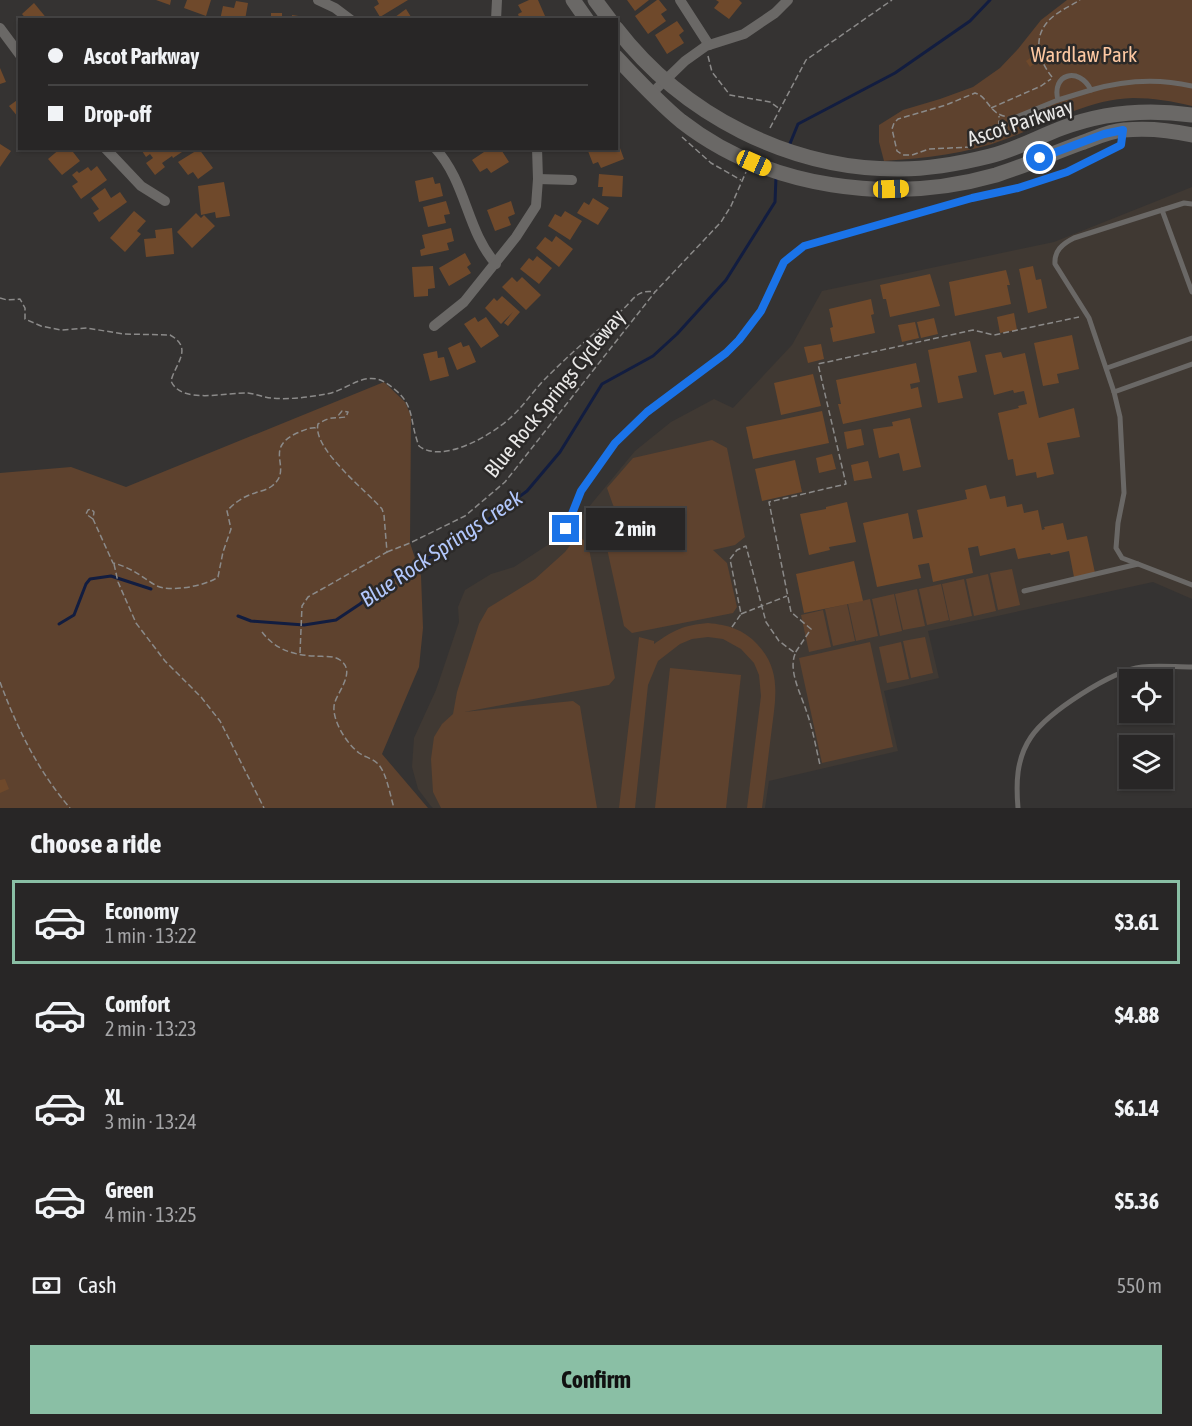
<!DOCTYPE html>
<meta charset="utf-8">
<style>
body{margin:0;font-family:"Asap Condensed",sans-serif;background:#302e2e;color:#f1f3f6;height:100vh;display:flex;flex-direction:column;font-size:22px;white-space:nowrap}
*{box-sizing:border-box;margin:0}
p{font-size:20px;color:#a5a5a7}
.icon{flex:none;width:33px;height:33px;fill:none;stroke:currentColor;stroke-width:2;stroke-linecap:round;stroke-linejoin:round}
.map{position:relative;height:808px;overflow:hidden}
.sheet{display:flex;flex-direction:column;background:#282626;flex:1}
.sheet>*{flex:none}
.top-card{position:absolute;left:18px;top:18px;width:600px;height:132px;border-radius:0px;box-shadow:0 2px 4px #0004,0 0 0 2px #444343;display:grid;align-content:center;height:132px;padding:0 30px;background:#282626}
.buttons{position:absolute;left:1119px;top:669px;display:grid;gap:12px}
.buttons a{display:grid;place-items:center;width:54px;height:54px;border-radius:0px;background:#282626;box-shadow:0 2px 4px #0004,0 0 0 2px #444343;font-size:30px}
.end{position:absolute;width:27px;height:27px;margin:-14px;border:8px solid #1a73e8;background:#fff;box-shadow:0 0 0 3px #fff}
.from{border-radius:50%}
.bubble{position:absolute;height:42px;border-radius:0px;background:#282626;box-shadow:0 2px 4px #0004,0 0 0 2px #444343;font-size:20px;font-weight:700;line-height:42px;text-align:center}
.car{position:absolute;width:18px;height:36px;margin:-18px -9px;border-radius:8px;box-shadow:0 0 4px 2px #0007;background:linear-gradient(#f5c518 24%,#345 0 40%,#f5c518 0 76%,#345 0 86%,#f5c518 0)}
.top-card b{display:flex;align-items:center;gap:21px;height:57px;font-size:22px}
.top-card b+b{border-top:2px solid #444343}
.top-card i{width:15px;height:15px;background:#f1f3f6}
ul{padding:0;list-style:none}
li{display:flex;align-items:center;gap:18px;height:84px;margin:0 12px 9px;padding:0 18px;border:3px solid transparent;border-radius:0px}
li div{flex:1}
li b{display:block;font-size:22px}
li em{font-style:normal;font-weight:700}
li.selected{border-color:#8abfa5}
li>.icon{width:54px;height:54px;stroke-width:1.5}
h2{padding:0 30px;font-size:27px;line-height:72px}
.pay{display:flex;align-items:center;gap:15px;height:66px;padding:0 30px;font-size:22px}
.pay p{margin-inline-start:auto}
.button{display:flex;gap:12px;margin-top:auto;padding:12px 30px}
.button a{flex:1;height:69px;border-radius:0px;background:#8abfa5;color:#111;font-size:24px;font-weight:700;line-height:69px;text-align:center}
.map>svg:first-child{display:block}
.built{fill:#403933}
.green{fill:#5e422e}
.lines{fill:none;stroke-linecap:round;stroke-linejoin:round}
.stream{stroke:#121d40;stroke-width:3}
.building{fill:#6f492b}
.path{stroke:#8b8a89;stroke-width:1.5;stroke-dasharray:6 3;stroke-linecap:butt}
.service{stroke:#6a6866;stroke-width:5}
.minor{stroke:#6a6866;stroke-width:10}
.secondary{stroke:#6a6866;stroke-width:15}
.route{stroke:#1a73e8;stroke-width:8}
.labels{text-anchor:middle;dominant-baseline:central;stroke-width:5;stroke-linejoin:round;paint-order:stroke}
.park-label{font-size:21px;fill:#fdc8a2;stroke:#2b2928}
.street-label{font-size:21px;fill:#e9e8e7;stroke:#2b2928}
.water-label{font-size:22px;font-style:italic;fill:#b2c7fc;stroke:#2b2928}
</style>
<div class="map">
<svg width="1192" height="808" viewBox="0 0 1192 808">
<rect width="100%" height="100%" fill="#353332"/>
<polygon class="built" points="1192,187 1192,599 1153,582 928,631 939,678 884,691 898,751 769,781 765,808 433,808 430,805 418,789 412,767 414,738 436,690 459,622 458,607 465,590 491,574 514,567 569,531 635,451 671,422 714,399 733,408 792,345 822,291 1054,242"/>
<g class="green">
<path d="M1067,0H1192V106C1172,101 1153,98 1133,98C1088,99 1047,124 1006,139C967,154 925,158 884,161L879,142V125L903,110L940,99L973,87L1000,68L1018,49L1041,20Z"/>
<polygon points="384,382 405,402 411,416 410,543 421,576 423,628 419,667 382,754 428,808 0,808 0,473 71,467 126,487"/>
<polygon points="712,440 727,448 745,537 735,545 713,550 727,563 737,607 733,613 632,633 624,626 606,544 626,527 613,505 607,488 633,458"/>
<polygon points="578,535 588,544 615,678 609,685 464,712 573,701 580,706 597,808 441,808 433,792 431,759 434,737 442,724 453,714 457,692 479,624 488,608 535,579 565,552"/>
<polygon points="1012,569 1020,605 998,610 990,573"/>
<polygon points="988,574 996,611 974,616 966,579"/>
<polygon points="964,579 972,616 950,621 942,584"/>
<polygon points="941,584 949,620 927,625 919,589"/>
<polygon points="917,589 925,626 903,630 895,594"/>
<polygon points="894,594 902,631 880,636 872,599"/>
<polygon points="870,599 878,636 856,641 848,604"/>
<polygon points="847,604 855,641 833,646 825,609"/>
<polygon points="823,610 831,647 809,652 801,615"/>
<path d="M708,623C728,625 743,629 757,644C783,671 775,701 771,735C768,759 765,784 762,808H747L761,696L759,675L754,663L741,649L723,639L708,637L692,639L680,644L658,661L648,685L635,808H619L639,637L654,641V644C674,630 684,625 708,623Z"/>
<polygon points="925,637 933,673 911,678 903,641"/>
<polygon points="870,642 893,747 822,763 799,658"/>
<polygon points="901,642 909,679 887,683 879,647"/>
<polygon points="670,668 741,675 726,808 655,808"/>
</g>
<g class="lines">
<g class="stream">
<polyline points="789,146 798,124 895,73 970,21 990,0"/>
<polyline points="238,616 251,621 304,625 336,620 360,604 398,573 451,547 527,491 560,452 602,384 653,356 677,334 726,280 775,202 776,177"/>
<polyline points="59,624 74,615 86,584 90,579 111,576 151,589"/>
</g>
</g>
<g class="building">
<polygon points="156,0 171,0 170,5"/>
<polygon points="187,0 211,0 206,16 184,8"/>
<polygon points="377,0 408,0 380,17 374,7 379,4"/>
<polygon points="529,0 538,0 545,16 537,20 520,20 518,14 522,12 518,5"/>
<polygon points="627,0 649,0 635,11"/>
<polygon points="657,0 659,0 667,10 661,14 666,21 648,34 635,16"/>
<polygon points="716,0 739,0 742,3 729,19 714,8 719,2"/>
<polygon points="236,1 248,3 245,20 220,20 223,6 234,8"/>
<polygon points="34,3 48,20 27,20 22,14"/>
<polygon points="406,9 413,20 391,20"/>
<rect x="271" y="13" width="11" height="7"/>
<polygon points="292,15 305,17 305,20 292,20"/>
<polygon points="677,21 684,31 679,35 684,43 667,54 655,35"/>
<polygon points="1034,55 1038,61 1030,67 1026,61"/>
<polygon points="0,68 6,82 0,84"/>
<polygon points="20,98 20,115 18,117 9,106"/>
<polygon points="617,140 624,159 601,168 598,162 593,164 588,151 594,148 616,148"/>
<polygon points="0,144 11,151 0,167"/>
<polygon points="61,148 78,148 73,152 80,161 62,175 48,159"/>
<polygon points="140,148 179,148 182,152 173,158 172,156 162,163 165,167 155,175 146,163 153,158 150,154 146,157"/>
<polygon points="490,148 500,148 509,162 491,173 487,168 480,172 472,160"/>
<polygon points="199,149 213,168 198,179 193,172 188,175 178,162"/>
<polygon points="97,166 107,180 81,199 72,186 78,182 72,175 77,171 79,173 88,167 91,171"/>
<polygon points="599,174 623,176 622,197 602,196 603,187 598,187"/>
<polygon points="433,177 435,184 440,183 443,196 419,202 415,181"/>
<polygon points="224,182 230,216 216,218 215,212 201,215 198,186"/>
<polygon points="105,188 111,198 120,192 127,202 99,222 93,213 99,209 91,198"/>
<polygon points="593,198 609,208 598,225 577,213 584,202 589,205"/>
<polygon points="446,201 450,214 444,215 446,223 428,227 423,207"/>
<polygon points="511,201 515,214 508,217 511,225 495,231 487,210"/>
<polygon points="134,211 146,221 137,231 141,234 125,252 110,238"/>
<polygon points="565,211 582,221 570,240 548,226 555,214 561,217"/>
<polygon points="196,213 201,218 204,215 215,226 192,248 177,232"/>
<polygon points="172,228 174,254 146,257 144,239 156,238 155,230"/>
<polygon points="451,228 454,241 447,243 449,250 421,256 420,250 425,248 422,235"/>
<polygon points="556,236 573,249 559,267 536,248 545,237 552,242"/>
<polygon points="465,253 471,264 467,267 471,273 449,286 439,268"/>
<polygon points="537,256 552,268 539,284 520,269 529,258 533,261"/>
<polygon points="433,266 435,288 428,289 428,296 414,297 412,267"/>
<polygon points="1033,266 1036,280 1041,279 1047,308 1028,313 1019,269"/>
<polygon points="1006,270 1010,285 1007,285 1011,304 955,316 949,282"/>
<polygon points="930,274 940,306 890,317 886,299 883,299 880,285"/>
<polygon points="512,277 517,282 522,277 541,295 526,310 502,287"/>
<polygon points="502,296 520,312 508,326 504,323 513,312 501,324 485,308 494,298 497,301"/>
<polygon points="871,299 874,314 871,315 875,333 833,342 830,328 833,327 829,309"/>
<polygon points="1014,313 1017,330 1000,333 997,317"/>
<polygon points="475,317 478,322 486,317 499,336 481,348 464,324"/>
<polygon points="934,318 938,334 921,338 917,322"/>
<polygon points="915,322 919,338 902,342 898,325"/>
<polygon points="1072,335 1079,369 1057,374 1059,383 1043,386 1034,343"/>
<polygon points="970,341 977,372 958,376 963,398 938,403 928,350"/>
<polygon points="461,342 463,347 469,345 476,362 457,370 448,348"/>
<polygon points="821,344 824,359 808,363 804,347"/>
<polygon points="437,351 438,358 444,357 449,376 430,381 423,354"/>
<polygon points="1001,352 1003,358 1025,353 1039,418 1074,408 1080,437 1047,443 1054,474 1037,478 1036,472 1016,476 1013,459 1008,460 998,413 1019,408 1018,406 1027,404 1024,391 1014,393 1013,390 994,395 985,355"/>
<polygon points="916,363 920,382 910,384 911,389 918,387 922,407 843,424 838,404 841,404 836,380"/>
<polygon points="813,374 821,406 781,415 774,383"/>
<polygon points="822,411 829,443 753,459 746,427"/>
<polygon points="910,418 921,467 903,471 899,453 879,458 873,429 893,426 892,422"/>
<polygon points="861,429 864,445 847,449 844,432"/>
<polygon points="832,454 836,469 819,473 816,458"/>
<polygon points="795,460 802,492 762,501 755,469"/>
<polygon points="868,461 872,478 854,481 851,465"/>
<polygon points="986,485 990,499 1005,496 1007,507 1022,504 1024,513 1038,510 1042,530 1045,529 1044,527 1063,523 1067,540 1087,536 1095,573 1074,577 1069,551 1051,555 1050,553 1018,559 1015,548 980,556 978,546 968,548 973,573 933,582 929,563 918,565 921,578 877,587 863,523 908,513 913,539 923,537 917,510 967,499 965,490"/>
<polygon points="847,502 856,542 829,547 830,550 809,555 800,514 826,509 826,507"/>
<polygon points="854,561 863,601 804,613 796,574"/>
<polygon points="5,779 9,789 0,793 0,780"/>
</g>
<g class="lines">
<g class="path">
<polyline points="708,56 712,72 730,95 770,102 780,109"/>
<path d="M1052,77C1036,57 1032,32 1055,15C1063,9 1072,5 1080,0"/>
<polyline points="991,108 1041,86 1051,79"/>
<polyline points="770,128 806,60 892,0"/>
<polyline points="682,137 711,163 741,180"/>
<polyline points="992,142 999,133 999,116"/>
<path d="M971,147L929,149L912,155H903L897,151L892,129L894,123L898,119L946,105L975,93C989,97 988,114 1008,117"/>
<path d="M0,298L7,300L20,299L25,308V319L41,326L61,330L87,328L123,334L170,335C194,348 175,364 171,381C181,405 228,392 248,393C256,394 263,397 271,398C288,400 309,397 326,394C347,391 365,369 386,383C417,403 408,418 419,446C442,464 490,436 509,419C523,407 533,391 546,378C570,354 595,332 621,311C634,300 636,289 655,292"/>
<path d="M93,519L86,514L88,510L91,509L94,512L93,519L113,563C130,567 141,576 155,585C168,593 206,586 218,577L223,552L231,529L227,511C234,503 244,496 255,493C260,491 267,490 272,486C294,469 263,450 295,434C302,431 309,427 317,428"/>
<polyline points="387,552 410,543 465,516 505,482 655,292 721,222 731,206 746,172"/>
<polyline points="114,564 118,582 136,623 165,661 201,697 220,721 264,808"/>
<polyline points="741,614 787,596"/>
<polyline points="732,627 741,614 730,559 737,550 746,546 766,622 779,641 795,653 811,629 791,612 769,502 846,484 818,364 973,330 994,335 1079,317"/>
<path d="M262,632C275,649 292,655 314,656C322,657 333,655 340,660C356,671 339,690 335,702C333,707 334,714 336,720C340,732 349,745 359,753C365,757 374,759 379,765C387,775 390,795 394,808"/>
<path d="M300,653L302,606L308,597L387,552L384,515L382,509C367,491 312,449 318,424C333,415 332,419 346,417L348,412L342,411L337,417"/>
<path d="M795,654C788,672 802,696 807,713C813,730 816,748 820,765"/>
<path d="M0,682C17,728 38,771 70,808"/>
</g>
<g class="service">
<polyline points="1058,100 1091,90"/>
<path d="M1014,118L1058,100C1051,74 1079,66 1091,90C1125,80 1157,78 1192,86"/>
<polyline points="1162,210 1192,292"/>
<polyline points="1107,368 1192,338"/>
<polyline points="1114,392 1192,364"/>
<polyline points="566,529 581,491 615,443 647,412 726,353 739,340 761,311 784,263 804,246 972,198 1018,188 1067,172 1121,145 1123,132"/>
<path d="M1138,564L1122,558L1116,548L1118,523L1124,493L1120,417L1114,392L1089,318L1055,264C1054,251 1062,244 1074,238L1184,203L1192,204"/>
<polyline points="1024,591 1138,564 1192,585"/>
<path d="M1018,808C1016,784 1016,759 1031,737C1048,712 1111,671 1142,667C1158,665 1175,667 1192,667"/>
</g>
<g class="minor">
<polyline points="318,0 335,8 351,20"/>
<polyline points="680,0 709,45"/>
<polyline points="496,20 497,0"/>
<polyline points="0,28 20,55"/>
<polyline points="651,94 685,61 706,46 744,34 775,13 788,0"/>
<polyline points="105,148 141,186 165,201"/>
<path d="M435,148C467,183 466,230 496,264"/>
<polyline points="538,179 572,180"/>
<polyline points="434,326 464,302 516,237 536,206 538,179 537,148"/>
</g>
<g class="secondary">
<polyline points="573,0 587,20"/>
<polyline points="595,0 610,20"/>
<path d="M616,28C683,115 790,170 900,169C929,169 962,163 990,156C1015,150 1038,137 1062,128C1104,112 1148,109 1192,115"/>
<path d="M616,57C637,79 658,102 681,121C768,189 891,205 996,175C1025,166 1053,153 1081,143C1095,138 1109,131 1124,130C1147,128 1170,130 1192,135"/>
</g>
</g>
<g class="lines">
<polyline class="route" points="566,529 581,491 615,443 647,412 726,353 739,340 761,311 784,262 804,246 972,198 1018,188 1067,172 1121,145 1123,130 1104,134 1040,158"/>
</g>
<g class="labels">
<g class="park-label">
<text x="1084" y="54">Wardlaw Park</text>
</g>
<g class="street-label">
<text transform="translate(1020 122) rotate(-18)">Ascot Parkway</text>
<text transform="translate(554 393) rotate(-51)">Blue Rock Springs Cycleway</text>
</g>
<g class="water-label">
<text transform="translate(441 548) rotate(-34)">Blue Rock Springs Creek</text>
</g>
</g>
</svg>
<div class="buttons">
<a><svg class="icon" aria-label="locate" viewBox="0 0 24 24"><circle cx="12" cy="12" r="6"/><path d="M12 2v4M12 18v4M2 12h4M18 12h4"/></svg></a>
<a><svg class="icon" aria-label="layers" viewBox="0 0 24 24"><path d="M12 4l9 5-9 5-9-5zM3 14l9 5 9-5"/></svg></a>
</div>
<i class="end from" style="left:1040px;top:158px"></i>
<i class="end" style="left:566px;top:529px"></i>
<div class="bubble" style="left:586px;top:508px;width:99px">2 min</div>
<i class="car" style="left:754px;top:163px;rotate:114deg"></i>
<i class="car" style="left:891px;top:189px;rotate:88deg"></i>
<div class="top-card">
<b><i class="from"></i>Ascot Parkway</b>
<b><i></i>Drop-off</b>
</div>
</div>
<section class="sheet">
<h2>Choose a ride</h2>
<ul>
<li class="selected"><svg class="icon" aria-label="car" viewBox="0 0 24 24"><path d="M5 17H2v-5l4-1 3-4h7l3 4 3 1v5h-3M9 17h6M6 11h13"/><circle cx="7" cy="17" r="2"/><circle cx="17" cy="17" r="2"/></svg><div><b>Economy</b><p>1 min · 13:22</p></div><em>$3.61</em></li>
<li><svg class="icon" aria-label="car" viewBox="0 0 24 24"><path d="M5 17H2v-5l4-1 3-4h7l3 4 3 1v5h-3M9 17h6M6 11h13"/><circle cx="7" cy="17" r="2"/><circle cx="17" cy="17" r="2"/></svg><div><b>Comfort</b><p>2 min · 13:23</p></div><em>$4.88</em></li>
<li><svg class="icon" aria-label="car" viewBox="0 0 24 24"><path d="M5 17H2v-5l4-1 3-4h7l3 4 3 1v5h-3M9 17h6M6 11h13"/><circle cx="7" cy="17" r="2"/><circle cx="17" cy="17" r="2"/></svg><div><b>XL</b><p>3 min · 13:24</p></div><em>$6.14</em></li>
<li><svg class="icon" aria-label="car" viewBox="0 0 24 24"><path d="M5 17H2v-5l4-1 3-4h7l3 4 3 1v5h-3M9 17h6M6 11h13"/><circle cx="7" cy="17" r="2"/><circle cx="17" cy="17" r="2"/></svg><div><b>Green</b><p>4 min · 13:25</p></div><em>$5.36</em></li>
</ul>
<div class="pay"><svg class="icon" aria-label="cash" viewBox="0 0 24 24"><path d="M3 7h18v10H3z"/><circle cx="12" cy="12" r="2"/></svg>Cash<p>550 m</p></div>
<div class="button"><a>Confirm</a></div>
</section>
